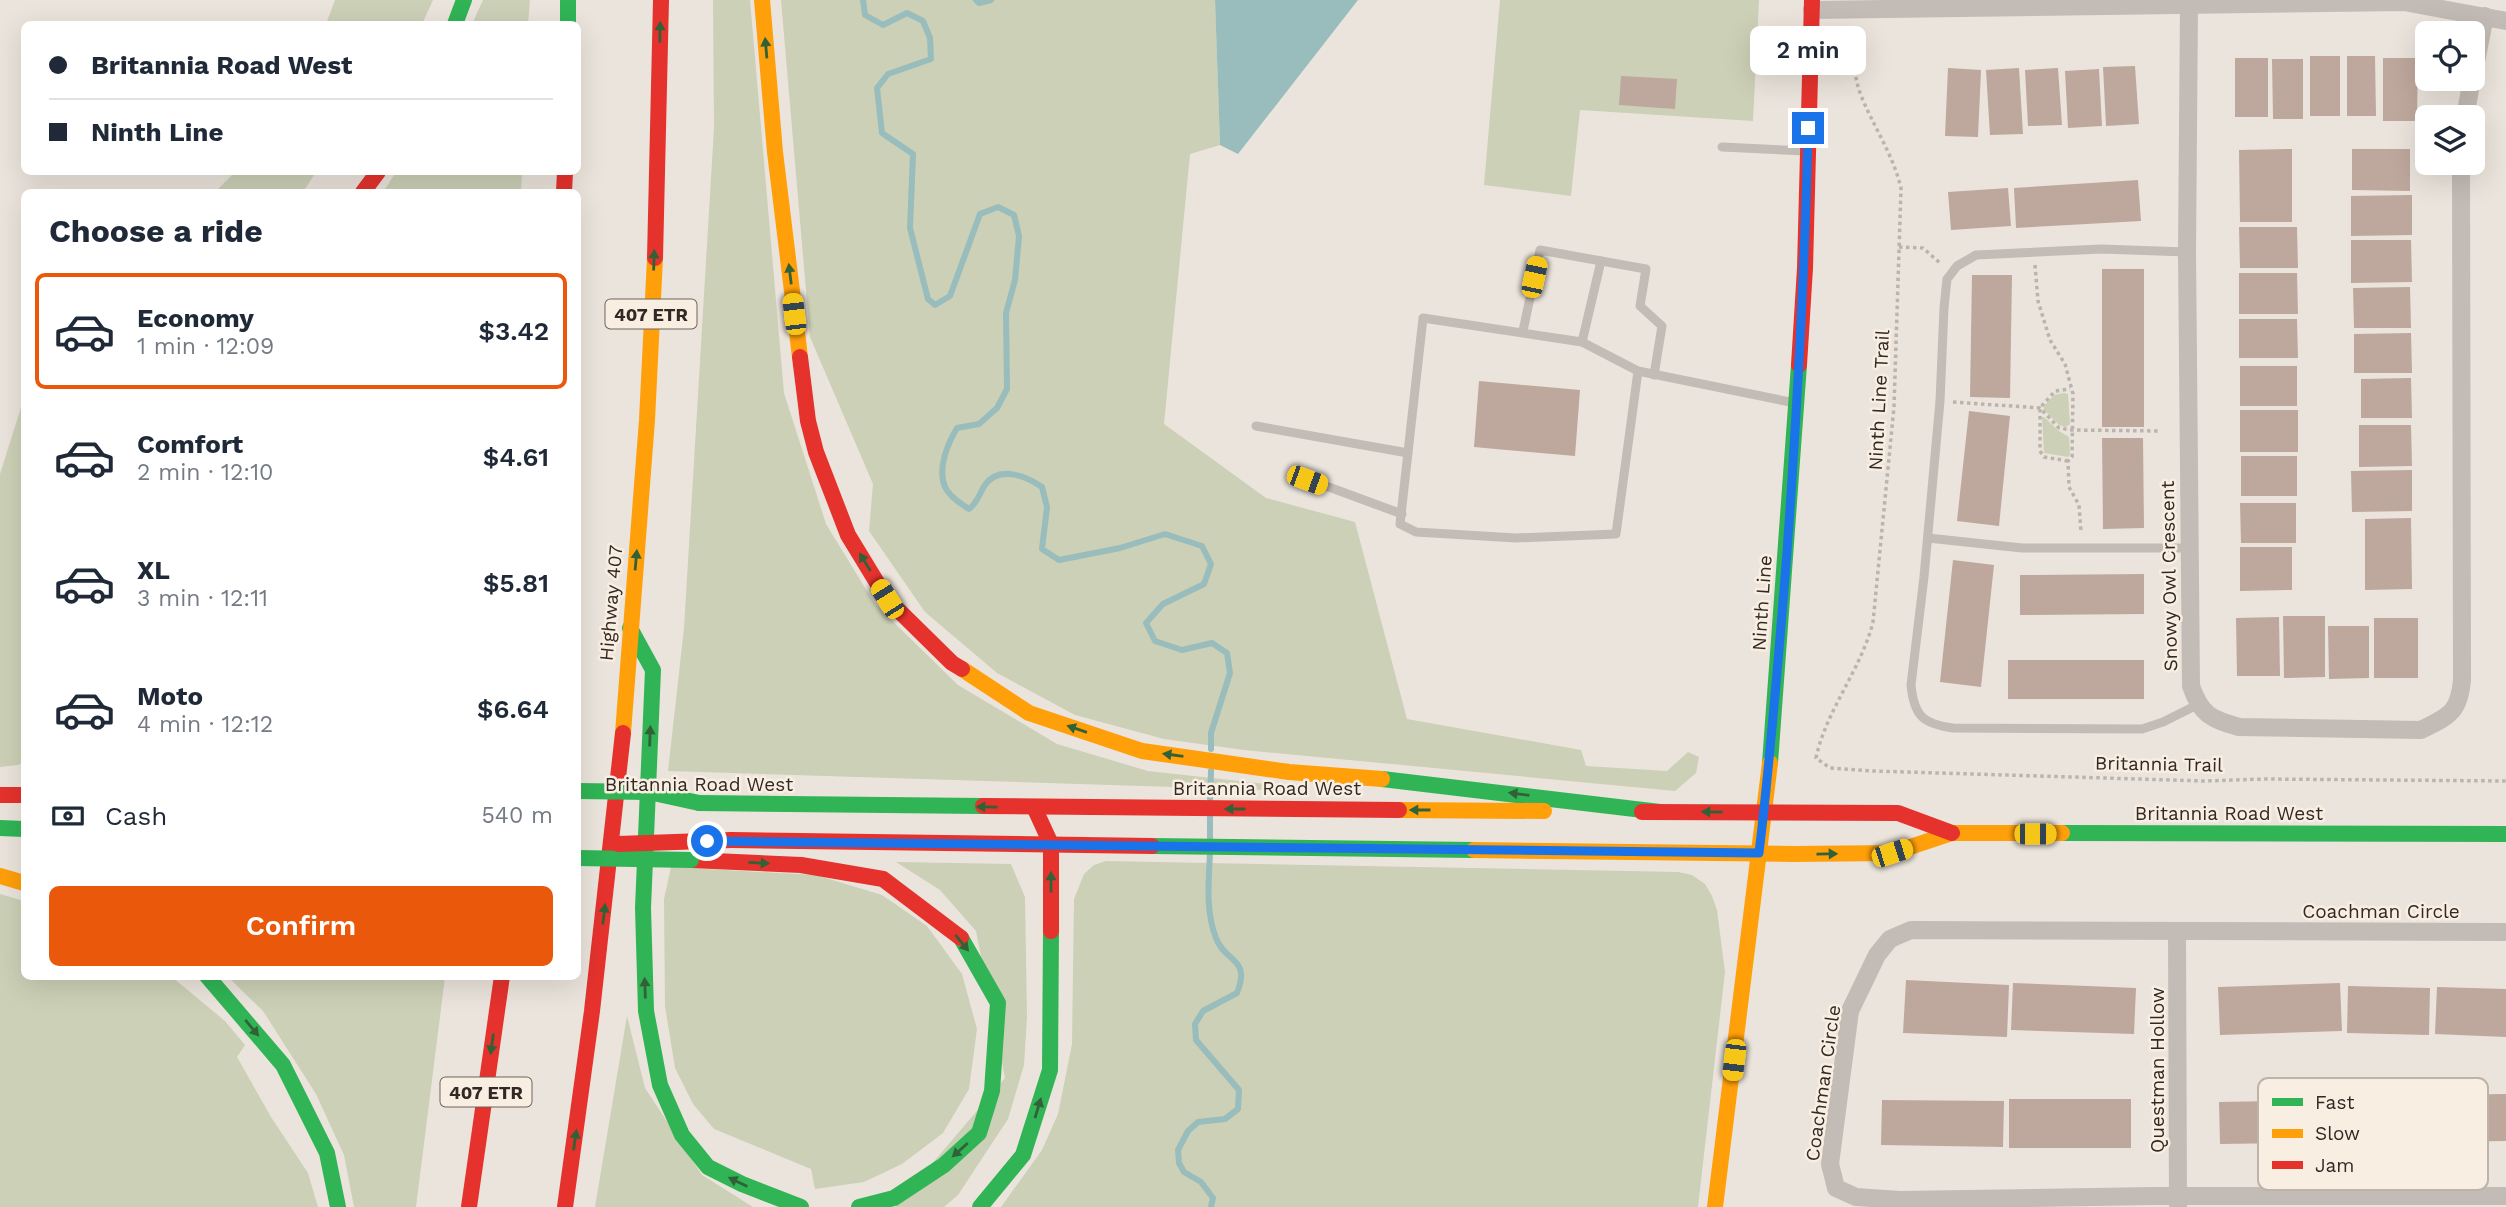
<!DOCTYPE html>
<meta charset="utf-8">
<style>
body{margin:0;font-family:"Work Sans",sans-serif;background:#f6f6f7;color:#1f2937;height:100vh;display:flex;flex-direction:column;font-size:26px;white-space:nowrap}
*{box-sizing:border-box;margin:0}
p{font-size:23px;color:#747a83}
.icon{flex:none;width:38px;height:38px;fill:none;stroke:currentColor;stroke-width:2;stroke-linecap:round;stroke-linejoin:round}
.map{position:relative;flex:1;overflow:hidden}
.panel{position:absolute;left:21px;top:189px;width:560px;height:791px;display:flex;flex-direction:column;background:#fff;border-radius:10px;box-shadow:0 7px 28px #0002}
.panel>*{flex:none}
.guide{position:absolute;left:21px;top:21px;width:560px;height:154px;border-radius:10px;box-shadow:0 7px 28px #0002;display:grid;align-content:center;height:154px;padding:0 28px;background:#fff}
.fabs{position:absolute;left:2415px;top:21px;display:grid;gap:14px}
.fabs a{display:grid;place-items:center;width:70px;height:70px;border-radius:10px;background:#fff;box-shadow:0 7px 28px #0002;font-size:35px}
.end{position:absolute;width:32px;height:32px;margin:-16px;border:9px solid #1a73e8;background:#fff;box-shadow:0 0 0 4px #fff}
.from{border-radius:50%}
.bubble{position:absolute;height:49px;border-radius:10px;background:#fff;box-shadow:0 7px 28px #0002;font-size:23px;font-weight:600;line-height:49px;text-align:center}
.car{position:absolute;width:21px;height:42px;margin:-21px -10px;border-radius:9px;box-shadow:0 0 5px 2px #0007;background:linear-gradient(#f5c518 24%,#345 0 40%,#f5c518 0 76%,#345 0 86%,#f5c518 0)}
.guide b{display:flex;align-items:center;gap:24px;height:66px;font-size:26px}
.guide b+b{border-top:2px solid #e0e1e3}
.guide i{width:18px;height:18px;background:#1f2937}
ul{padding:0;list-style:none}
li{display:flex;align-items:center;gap:21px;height:116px;margin:0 14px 10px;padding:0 14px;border:4px solid transparent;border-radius:10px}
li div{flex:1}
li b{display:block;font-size:26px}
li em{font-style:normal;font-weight:600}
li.selected{border-color:#ea580c}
li>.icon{width:63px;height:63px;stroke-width:1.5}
h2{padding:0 28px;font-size:32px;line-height:84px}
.pay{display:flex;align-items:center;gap:18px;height:77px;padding:0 28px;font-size:26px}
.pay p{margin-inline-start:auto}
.action{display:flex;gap:14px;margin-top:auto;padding:14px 28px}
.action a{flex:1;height:80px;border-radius:10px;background:#ea580c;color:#fff;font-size:28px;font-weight:600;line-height:80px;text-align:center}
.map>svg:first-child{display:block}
.green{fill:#ccd0b6}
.water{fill:#98bdbc}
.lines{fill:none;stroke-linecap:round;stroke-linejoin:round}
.stream{stroke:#98bdbc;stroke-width:6}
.building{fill:#bea79d}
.path{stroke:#bbb4ae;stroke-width:3.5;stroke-dasharray:3.5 3.5;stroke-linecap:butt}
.lane{stroke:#c3bbb5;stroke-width:9}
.street{stroke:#c3bbb5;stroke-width:18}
.fast{stroke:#30b455;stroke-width:16}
.slow{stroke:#ff9f0a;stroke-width:16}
.jam{stroke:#e5322d;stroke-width:16}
.fast-bridge{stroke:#30b455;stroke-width:16}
.jam-bridge{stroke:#e5322d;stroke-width:16}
.oneway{fill:#326138}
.route{stroke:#1a73e8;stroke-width:9}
.labels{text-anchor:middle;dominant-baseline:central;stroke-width:5;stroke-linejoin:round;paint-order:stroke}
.shield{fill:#f9eee2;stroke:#6e645d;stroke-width:2}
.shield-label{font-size:18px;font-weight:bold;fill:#332924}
.street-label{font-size:19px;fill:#332924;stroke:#f9eee2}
.key{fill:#f9eee2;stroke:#beb3a9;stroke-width:2}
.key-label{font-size:19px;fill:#332924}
</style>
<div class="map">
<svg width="2506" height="1207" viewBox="0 0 2506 1207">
<rect width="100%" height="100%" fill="#ebe4dc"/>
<g class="green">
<polygon points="335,0 433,0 422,24 326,24"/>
<polygon points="483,0 530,0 528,24 472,24"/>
<polygon points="713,0 750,0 784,393 826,524 875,604 958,685 1057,744 1148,771 1266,784 1268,790 668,771 684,628 714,128"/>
<polygon points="781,0 1215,0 1220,145 1190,154 1164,424 1266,498 1355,522 1407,719 1581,750 1586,766 1667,771 1688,752 1699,757 1696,773 1675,791 1244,750 1164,739 1075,715 997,673 925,612 869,531 873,484 810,337"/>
<polygon points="1500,0 1759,0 1753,121 1580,110 1571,196 1484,185"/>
<polygon points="235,172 316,172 303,192 215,192"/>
<polygon points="396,172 522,172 521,192 383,192"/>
<polygon points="2064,393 2068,394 2070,424 2066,427 2059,425 2044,410 2044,406 2054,395"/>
<polygon points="24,398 24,762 18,765 0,767 0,474"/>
<polygon points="2042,417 2044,417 2059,431 2069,437 2070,454 2068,457 2044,453"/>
<polygon points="1106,861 1678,872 1692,875 1705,884 1712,896 1717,910 1725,972 1698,1207 1001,1207 1042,1150 1058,1114 1072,1044 1074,899 1084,874 1094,865"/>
<polygon points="896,862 1011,864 1025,897 1027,1017 1024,1065 1008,1119 958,1195 944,1207 895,1207 1005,1078 976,931 940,890"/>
<polygon points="671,867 816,875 882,895 927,926 962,974 977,1029 969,1089 943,1133 902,1164 864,1182 815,1189 811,1169 714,1129 693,1104 675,1068 665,1006 664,899"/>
<polygon points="0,894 24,901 24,976 172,977 225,1021 245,1045 237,1057 271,1117 308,1173 318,1207 0,1207"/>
<polygon points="228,977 445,977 416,1207 354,1207 344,1155 316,1094 263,1011"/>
<polygon points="627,1016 645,1088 702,1175 753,1207 595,1207"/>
</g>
<polygon class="water" points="1215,0 1358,0 1238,154 1220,145"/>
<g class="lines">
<g class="stream">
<path d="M863,0L865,15L883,25L907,13L923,21L930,38L931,59L888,74L877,88L882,133L913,154L910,228L928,299L935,305L950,296L980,214L998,207L1014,215L1019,236L1015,280L1006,313L1007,389L997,408L979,424L957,428C948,443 937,468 945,487C949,496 961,504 969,509C978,502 979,494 985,485C999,465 1026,476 1042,487L1047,507L1042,549L1059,560L1120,548L1165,534L1202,546L1211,564L1204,584L1163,604L1146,623L1155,641L1182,650L1212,643L1227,653L1230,673L1211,733V749"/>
<polyline points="976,0 979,3 991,0"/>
<polyline points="1210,802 1211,771"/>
<polyline points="1210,840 1210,813"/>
<path d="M1210,851C1209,880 1205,910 1216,938C1225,963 1251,957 1237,993L1203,1011L1195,1024L1196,1040L1239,1090L1238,1109L1225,1119L1198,1122L1188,1131L1178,1150L1179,1163L1184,1172L1201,1182L1213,1198L1211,1207"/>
</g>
</g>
<g class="building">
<rect x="2310" y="56" width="30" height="60"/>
<polygon points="2347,56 2375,56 2376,116 2347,116"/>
<rect x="2235" y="58" width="33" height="59"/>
<polygon points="2383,58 2418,58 2417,121 2383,121"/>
<polygon points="2272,59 2303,59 2303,119 2273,119"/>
<polygon points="2135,66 2139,124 2106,126 2103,67"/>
<polygon points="1948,68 1981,70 1978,137 1945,136"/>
<polygon points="2019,68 2023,134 1990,135 1986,70"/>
<polygon points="2058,68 2062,125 2028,126 2025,70"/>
<polygon points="2099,69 2102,126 2068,128 2065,71"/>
<polygon points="1621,76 1677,79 1675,109 1619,105"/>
<polygon points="2292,149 2292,222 2240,222 2239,150"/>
<polygon points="2352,149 2410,149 2410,191 2352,190"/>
<polygon points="2138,180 2141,221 2016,228 2014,188"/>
<polygon points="2008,188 2011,226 1951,230 1948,192"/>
<polygon points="2412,195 2412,235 2351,236 2351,196"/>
<polygon points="2239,227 2297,227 2298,268 2240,268"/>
<polygon points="2351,240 2411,240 2412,282 2351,283"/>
<rect x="2102" y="269" width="42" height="158"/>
<polygon points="2239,273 2297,273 2298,314 2239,314"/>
<polygon points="1972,275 2012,275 2010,398 1970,397"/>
<polygon points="2410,287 2411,328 2354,328 2353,288"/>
<polygon points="2239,319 2297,319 2298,358 2239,358"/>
<polygon points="2411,333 2412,373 2354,373 2354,334"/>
<rect x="2240" y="366" width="57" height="40"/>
<polygon points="2411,378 2412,418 2361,418 2361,379"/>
<polygon points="1479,381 1580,390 1575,456 1474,447"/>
<rect x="2240" y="410" width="58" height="42"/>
<polygon points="1969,411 2010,416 1999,526 1957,521"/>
<polygon points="2359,425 2411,425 2412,466 2359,467"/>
<polygon points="2102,438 2143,438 2144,528 2103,529"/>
<rect x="2241" y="456" width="56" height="40"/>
<polygon points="2412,470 2412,511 2352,512 2351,471"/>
<polygon points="2240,503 2296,503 2296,543 2241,543"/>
<polygon points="2411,518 2412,589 2365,590 2365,519"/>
<polygon points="2240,547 2292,547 2292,590 2240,591"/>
<polygon points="1953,560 1994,565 1981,687 1940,682"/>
<polygon points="2144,574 2144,614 2020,615 2020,575"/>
<polygon points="2283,616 2325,616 2325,677 2284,678"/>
<polygon points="2279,617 2280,676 2237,676 2236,618"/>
<rect x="2374" y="618" width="44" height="60"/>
<polygon points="2328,626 2369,626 2369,678 2329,679"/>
<rect x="2008" y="660" width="136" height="39"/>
<polygon points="1906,980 2009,985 2007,1037 1903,1033"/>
<polygon points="2013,983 2136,988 2134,1034 2011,1030"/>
<polygon points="2340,983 2342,1031 2220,1035 2218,987"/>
<polygon points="2348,986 2430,988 2429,1035 2347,1033"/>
<polygon points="2437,987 2506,989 2506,1037 2435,1034"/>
<polygon points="2506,1094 2506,1141 2435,1142 2434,1095"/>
<rect x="2009" y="1099" width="122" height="49"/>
<polygon points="1882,1100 2004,1101 2003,1147 1881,1145"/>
<polygon points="2341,1100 2342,1142 2220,1144 2219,1102"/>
</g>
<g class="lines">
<g class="path">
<path d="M1853,28C1852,51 1853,76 1862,98C1875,129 1893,155 1901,188L1894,407L1873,622C1861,670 1826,710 1816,758L1830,768L1873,771L2204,781L2265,779L2506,781"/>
<polyline points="1899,247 1923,248 1940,263"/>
<polyline points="2035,265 2038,301 2050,340 2065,364 2073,394 2072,457 2068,461 2069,487 2079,505 2081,532"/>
<polyline points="1953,402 2040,408 2059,428 2072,430 2161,431"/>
<polyline points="2068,461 2044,457 2040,451 2040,408 2055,391 2070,389"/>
</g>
<g class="lane">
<polyline points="1722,147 1804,151"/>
<path d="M2187,252L2101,249L1976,255L1957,266L1951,274L1947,279L1944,308L1940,401L1924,577L1911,685C1914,716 1923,724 1953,728L2142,729L2163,722L2197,705"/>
<polyline points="1523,331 1540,250 1646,269 1640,306 1662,326 1654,375"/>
<polyline points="1582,342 1601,261"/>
<polyline points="1638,371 1616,534 1516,538 1416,532 1400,524 1423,318 1582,342 1638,371 1795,403"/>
<polyline points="1256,426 1408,453"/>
<polyline points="1307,479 1402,514"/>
<polyline points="1928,538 2022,548 2189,548"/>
</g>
<g class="street">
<path d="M2189,5L2187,252L2191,686C2201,715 2211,719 2239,727L2421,730C2449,716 2459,713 2462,680L2461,163"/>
<polyline points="1812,10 2404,2 2506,21"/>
<polyline points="2473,77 2485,16"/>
<polyline points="2465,117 2472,79"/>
<polyline points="2177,932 2178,1205"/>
<polyline points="2506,932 1911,930 1890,939 1877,955 1850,1011 1830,1164 1836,1188 1856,1197 1900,1200 2153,1196 2506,1196"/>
</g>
<g class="fast">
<polyline points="568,0 568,24"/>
<polyline points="455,24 464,0"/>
<polyline points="630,628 653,670 643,908 646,1011 660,1085 682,1135 708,1167 742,1184 801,1207"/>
<polyline points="1770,763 1799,365"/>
<polyline points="1382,779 1660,812"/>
<polyline points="699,803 983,806"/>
<polyline points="0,828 24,829"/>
<polyline points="2062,833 2506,834"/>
<polyline points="1152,846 1474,850"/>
<polyline points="207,976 283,1065 327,1153 338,1207"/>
<polyline points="859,1207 894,1198 944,1165 979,1133 992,1091 998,1003 961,938"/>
<polyline points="980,1207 1023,1155 1050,1070 1051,931"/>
</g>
<g class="slow">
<polyline points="762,0 775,152 800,357"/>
<polyline points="962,669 1029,713 1142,751 1289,772 1382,779"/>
<polyline points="623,733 647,420 655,258"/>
<polyline points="1399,810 1544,811"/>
<polyline points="1474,850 1793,854 1892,853 1952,833 2062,833"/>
<polyline points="0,876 24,883"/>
<polyline points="1715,1207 1770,763"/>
</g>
<g class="jam">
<polyline points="363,192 378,172"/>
<polyline points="564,192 565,172"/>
<polyline points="655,258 661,0"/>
<polyline points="800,357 808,421 816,452 848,535 887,599 952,663 962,669"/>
<polyline points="1799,365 1805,268 1812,0"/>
<polyline points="0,795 24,795"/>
<polyline points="983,806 1399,810"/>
<polyline points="1034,807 1051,844 1051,931"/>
<polyline points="1642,812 1898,813 1952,833"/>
<polyline points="732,840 1152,846"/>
<polyline points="691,860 801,865 883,879 961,938"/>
<polyline points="469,1207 502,976"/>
<polyline points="565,1207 592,1011 623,733"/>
</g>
<g class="fast-bridge">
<polyline points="578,791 649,792 699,803"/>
<polyline points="578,858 691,860"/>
</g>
<polyline class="jam-bridge" points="618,844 732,840"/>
</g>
<defs><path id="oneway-solid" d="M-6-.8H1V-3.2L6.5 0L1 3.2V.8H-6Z" transform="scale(1.75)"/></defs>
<g class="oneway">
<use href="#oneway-solid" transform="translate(660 32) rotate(-89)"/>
<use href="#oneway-solid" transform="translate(766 48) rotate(-95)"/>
<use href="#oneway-solid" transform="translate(654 260) rotate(-88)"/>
<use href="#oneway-solid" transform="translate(790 274) rotate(-97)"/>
<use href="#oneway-solid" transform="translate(636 560) rotate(-85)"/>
<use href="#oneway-solid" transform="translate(865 562) rotate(-122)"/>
<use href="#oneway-solid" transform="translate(1077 729) rotate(-161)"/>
<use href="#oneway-solid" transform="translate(650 736) rotate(-88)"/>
<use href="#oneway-solid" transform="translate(1173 755) rotate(-172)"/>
<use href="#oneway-solid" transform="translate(1519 794) rotate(-173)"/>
<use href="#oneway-solid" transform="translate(987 807) rotate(-179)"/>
<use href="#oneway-solid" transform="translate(1235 809) rotate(-180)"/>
<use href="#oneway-solid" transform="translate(1420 810) rotate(-180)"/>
<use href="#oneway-solid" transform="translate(1712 812) rotate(-179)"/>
<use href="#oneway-solid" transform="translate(1827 854) rotate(-1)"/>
<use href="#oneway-solid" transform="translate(759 863) rotate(3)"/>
<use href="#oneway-solid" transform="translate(1051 882) rotate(-90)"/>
<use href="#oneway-solid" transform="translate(604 914) rotate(-83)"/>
<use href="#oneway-solid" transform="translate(962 943) rotate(51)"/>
<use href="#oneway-solid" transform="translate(645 988) rotate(-92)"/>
<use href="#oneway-solid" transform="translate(252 1028) rotate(50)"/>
<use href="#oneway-solid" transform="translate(492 1044) rotate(98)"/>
<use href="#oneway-solid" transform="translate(1038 1108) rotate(-73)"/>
<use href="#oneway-solid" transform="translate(575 1140) rotate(-82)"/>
<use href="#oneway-solid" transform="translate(960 1150) rotate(138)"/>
<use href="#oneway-solid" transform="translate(738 1182) rotate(-154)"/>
</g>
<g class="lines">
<path class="route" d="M707,841L1759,853C1771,753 1779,653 1787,552C1797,411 1805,270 1808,128"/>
</g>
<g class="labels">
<g class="shield">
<rect x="605.5" y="299.5" width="91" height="29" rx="5"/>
<rect x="440.5" y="1077.5" width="91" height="29" rx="5"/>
</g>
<g class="shield-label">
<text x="651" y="314">407 ETR</text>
<text x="486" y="1092">407 ETR</text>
</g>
<g class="street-label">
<text transform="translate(1879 400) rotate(-87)">Ninth Line Trail</text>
<text transform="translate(2169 576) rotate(-91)">Snowy Owl Crescent</text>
<text transform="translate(611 603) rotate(-85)">Highway 407</text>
<text transform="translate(1762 603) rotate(-86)">Ninth Line</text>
<text transform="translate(2159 764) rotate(1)">Britannia Trail</text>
<text x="699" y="784">Britannia Road West</text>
<text x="1267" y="788">Britannia Road West</text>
<text x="2229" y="813">Britannia Road West</text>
<text x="2381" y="911">Coachman Circle</text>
<text transform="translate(2157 1070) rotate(-90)">Questman Hollow</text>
<text transform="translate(1823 1083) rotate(-82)">Coachman Circle</text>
</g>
</g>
<rect x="2258" y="1078" width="230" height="112" rx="10" class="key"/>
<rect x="2272" y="1098" width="31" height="8" fill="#30b455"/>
<rect x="2272" y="1129" width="31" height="9" fill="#ff9f0a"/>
<rect x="2272" y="1161" width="31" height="8" fill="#e5322d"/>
<g class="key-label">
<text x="2315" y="1109">Fast</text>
<text x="2315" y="1140">Slow</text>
<text x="2315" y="1172">Jam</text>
</g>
</svg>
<div class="fabs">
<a><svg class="icon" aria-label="locate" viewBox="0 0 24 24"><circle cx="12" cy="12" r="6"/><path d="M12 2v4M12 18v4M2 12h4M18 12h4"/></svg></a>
<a><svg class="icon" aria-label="layers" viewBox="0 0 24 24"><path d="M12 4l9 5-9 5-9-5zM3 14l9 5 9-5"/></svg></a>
</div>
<i class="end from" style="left:707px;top:841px"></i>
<i class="end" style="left:1808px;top:128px"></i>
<div class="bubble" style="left:1750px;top:26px;width:116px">2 min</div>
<i class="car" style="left:1534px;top:277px;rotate:12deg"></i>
<i class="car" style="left:794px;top:314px;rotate:353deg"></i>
<i class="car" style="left:1307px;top:480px;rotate:110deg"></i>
<i class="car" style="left:887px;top:599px;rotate:328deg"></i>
<i class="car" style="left:2035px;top:834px;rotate:90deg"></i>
<i class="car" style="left:1892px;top:853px;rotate:72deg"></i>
<i class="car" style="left:1734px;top:1060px;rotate:187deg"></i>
<div class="guide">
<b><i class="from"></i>Britannia Road West</b>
<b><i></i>Ninth Line</b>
</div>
<section class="panel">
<h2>Choose a ride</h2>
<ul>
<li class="selected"><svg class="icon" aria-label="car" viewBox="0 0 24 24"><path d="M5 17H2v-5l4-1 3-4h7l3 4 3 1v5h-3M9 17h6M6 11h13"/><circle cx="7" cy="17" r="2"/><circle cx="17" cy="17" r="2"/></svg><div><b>Economy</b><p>1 min · 12:09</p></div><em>$3.42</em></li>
<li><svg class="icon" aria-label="car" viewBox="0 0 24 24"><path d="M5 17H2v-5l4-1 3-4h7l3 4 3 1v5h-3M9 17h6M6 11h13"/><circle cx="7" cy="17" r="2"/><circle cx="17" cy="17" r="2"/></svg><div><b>Comfort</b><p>2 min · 12:10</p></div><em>$4.61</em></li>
<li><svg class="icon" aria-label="car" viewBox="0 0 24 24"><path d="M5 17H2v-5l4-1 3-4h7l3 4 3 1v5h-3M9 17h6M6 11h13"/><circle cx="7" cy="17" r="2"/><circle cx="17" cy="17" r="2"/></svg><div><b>XL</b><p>3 min · 12:11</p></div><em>$5.81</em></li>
<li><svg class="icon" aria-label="car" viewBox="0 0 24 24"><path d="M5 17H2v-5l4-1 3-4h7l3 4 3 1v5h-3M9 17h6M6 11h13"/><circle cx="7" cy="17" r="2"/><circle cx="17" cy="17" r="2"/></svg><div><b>Moto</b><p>4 min · 12:12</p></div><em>$6.64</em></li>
</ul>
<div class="pay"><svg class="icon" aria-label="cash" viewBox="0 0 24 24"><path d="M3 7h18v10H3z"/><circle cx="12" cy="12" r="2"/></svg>Cash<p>540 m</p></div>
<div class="action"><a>Confirm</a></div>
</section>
</div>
